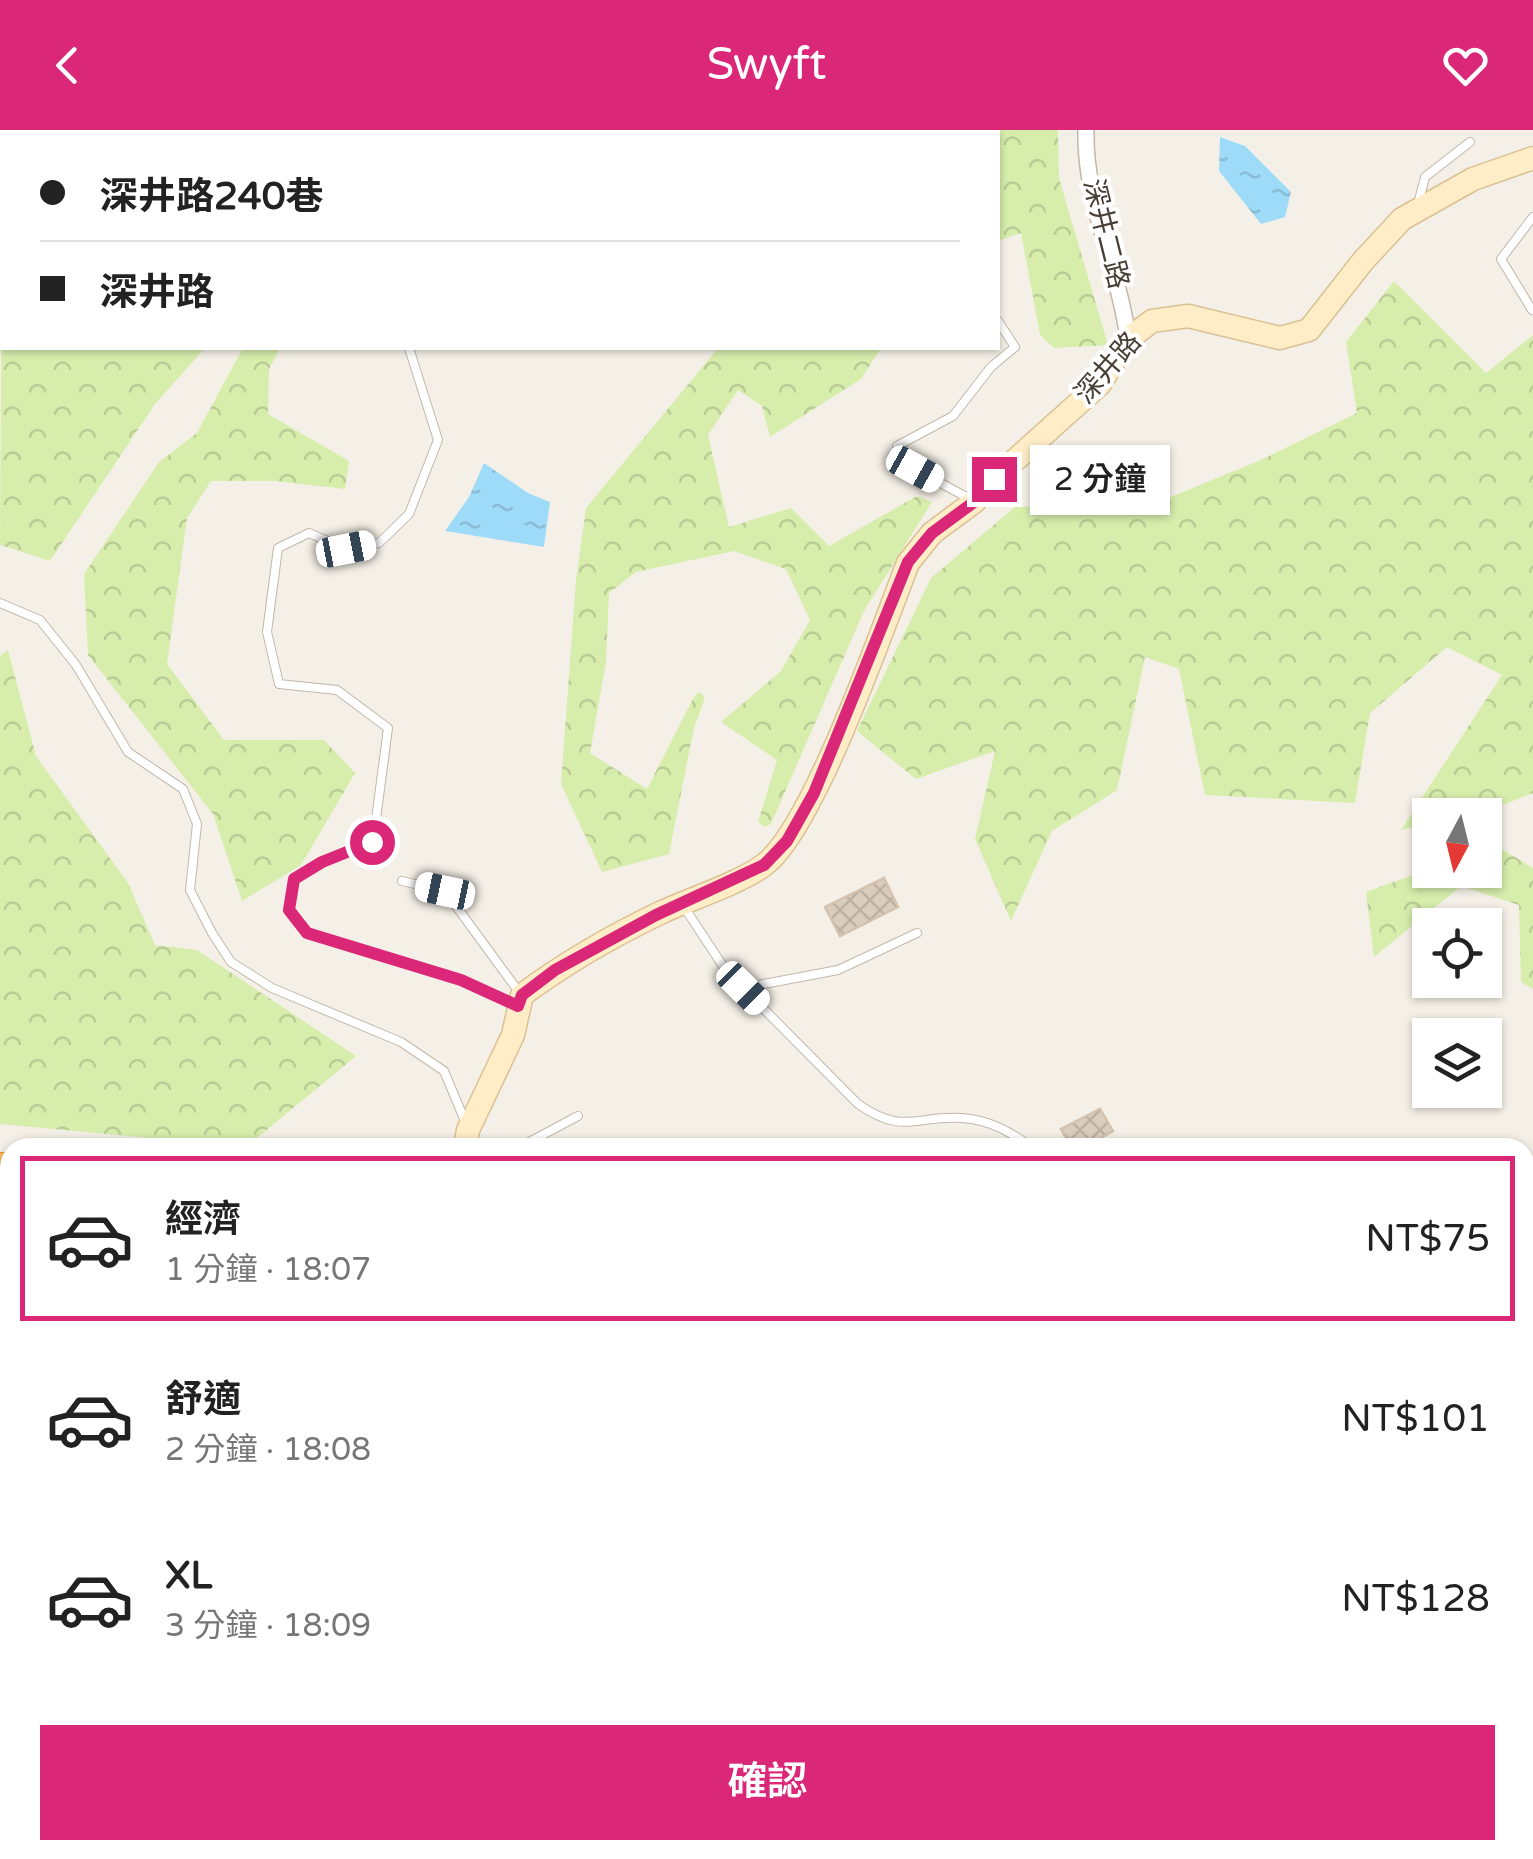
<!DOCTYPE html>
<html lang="zh-TW">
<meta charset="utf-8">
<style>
body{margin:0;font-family:"Varela Round","Noto Sans TC",sans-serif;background:#f6f6f6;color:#222;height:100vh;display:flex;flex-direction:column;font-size:38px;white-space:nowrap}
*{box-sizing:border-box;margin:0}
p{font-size:32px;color:#767676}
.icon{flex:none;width:55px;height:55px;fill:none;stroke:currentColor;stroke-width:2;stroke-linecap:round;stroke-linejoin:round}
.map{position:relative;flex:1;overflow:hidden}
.panel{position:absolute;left:0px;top:1008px;width:1535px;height:722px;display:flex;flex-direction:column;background:#fff;border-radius:30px 30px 0 0;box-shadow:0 2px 8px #0004}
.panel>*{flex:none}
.hud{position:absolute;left:0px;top:0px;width:1000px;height:220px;box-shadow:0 2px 8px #0004;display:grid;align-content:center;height:220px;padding:0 40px;background:#fff}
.needle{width:65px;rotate:187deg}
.tools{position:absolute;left:1412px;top:668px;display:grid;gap:20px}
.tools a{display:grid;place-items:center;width:90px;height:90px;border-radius:0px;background:#fff;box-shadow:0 2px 8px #0004;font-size:50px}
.end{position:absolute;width:45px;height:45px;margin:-22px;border:12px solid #db2777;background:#fff;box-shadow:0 0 0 5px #fff}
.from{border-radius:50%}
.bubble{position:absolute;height:70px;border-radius:0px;background:#fff;box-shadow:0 2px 8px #0004;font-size:32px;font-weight:600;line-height:70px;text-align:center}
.car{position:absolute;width:30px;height:60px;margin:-30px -15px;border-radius:12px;box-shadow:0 0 8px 2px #0007;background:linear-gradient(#fff 24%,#345 0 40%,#fff 0 76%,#345 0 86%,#fff 0)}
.hud b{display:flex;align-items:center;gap:35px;height:95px;font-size:38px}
.hud b+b{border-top:2px solid #e0e0e0}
.hud i{width:25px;height:25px;background:#222}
ul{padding:18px 0 0;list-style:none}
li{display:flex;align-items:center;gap:30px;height:165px;margin:0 20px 15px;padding:0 20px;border:5px solid transparent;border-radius:0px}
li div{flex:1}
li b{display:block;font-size:38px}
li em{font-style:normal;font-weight:600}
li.active{border-color:#db2777}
li>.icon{width:90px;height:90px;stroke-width:1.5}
.cta{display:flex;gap:20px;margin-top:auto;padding:20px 40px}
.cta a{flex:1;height:115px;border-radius:0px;background:#db2777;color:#fff;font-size:40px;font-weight:600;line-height:115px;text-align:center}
header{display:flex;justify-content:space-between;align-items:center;height:130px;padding:0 40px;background:#db2777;color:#fff;font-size:45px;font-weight:600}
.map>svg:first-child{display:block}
.forest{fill:url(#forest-crowns)}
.water{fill:url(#water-ripples)}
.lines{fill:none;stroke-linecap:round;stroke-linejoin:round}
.river{stroke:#9edbf8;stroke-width:28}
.building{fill:url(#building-cross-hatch);stroke:#d4c2ae;stroke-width:2.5}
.lane-casing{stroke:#c2b7a9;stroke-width:10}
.street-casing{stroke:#c2b7a9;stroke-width:18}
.secondary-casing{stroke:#d9c193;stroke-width:25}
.highway-casing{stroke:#ed942a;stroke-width:30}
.lane{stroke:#fff;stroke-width:8}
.street{stroke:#fff;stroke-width:15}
.secondary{stroke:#ffedc8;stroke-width:22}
.highway{stroke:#ffbf69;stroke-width:28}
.route{stroke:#db2777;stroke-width:12}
.labels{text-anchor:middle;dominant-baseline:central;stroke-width:8;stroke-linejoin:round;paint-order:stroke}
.street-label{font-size:28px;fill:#494035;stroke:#fff}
</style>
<header><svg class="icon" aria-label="back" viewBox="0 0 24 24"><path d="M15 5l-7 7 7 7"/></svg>Swyft<svg class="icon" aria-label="heart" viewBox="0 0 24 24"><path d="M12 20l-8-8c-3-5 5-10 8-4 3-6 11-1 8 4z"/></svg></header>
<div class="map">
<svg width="1533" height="1729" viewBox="0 0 1533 1729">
<defs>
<pattern id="forest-crowns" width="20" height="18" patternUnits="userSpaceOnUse" patternTransform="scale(2.5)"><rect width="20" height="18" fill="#d6edac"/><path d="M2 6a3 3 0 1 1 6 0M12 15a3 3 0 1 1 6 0" fill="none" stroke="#b9cc95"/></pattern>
<pattern id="water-ripples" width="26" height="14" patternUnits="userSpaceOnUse" patternTransform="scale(2.5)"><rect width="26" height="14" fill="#9edbf8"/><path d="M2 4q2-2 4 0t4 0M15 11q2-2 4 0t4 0" fill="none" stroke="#8abdd5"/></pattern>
<pattern id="building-cross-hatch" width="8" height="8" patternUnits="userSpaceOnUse" patternTransform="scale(2.5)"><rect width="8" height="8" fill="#dbcdbe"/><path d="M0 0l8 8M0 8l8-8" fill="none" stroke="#bdb1a4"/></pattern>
</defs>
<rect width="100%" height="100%" fill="#f5f0e7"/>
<g class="forest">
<polygon points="107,0 1058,0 1059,48 1108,215 1054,218 1040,205 1021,103 998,111 998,2"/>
<polygon points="2,106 2,218 205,218 155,274 50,431 0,415"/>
<polygon points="1394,151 1486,243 1533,205 1533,663 1480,684 1430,685 1430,694 1401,700 1502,545 1447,517 1370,583 1355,673 1205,665 1179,539 1145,527 1117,660 1052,701 1011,791 975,709 995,621 916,649 857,601 931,448 1015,377 1161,371 1261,330 1357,283 1346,212"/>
<polygon points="243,218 280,218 269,239 268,284 349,331 345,359 275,351 211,351 187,388 167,534 224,610 324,610 355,643 301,735 242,771 213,684 88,525 84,444 159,332 197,303"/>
<polygon points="718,218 881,218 861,249 770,307 762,276 738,260 708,305 729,397 791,378 829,416 917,366 932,372 864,481 771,694 765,697 758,692 777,630 721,592 781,541 810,490 786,439 734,421 636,442 609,463 606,532 590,623 647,659 695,565 700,562 705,568 694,598 669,724 602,742 561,654 576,450 586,378"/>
<polygon points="8,520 36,626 128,753 155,815 197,820 356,926 246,1017 0,994 0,526"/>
<polygon points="1495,715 1533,738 1533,859 1521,852 1519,775 1461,756 1374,827 1366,762 1430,739 1485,740 1485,718"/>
</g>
<g class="water">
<polygon points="1220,7 1245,16 1291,62 1285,87 1261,94 1219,41"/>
<polygon points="484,333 528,363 550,372 544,417 445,401 469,367"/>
</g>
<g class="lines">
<g class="river">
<polyline points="0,1161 10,1161"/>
<polyline points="617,1720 626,1729"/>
</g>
</g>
<g class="building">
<polygon points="884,748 898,777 840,806 825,777"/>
<polygon points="1100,979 1113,1001 1083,1018 1071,1018 1061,999"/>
</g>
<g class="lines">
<defs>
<g id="lane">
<polyline points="1418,74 1425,47 1470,12"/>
<polyline points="1532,180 1501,129 1533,87"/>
<polyline points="409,218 438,310 409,384 379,413 346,419 309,403 278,418 267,502 279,554 337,560 388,598 373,712 322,733 294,749 289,780 307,803 461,850 518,876"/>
<polyline points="970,369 915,339 897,316 953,286 991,237 1015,217 998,191"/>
<polyline points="0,473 40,490 76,535 128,622 183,659 197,694 190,760 212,803 231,832 272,858 401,912 444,941 465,991"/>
<polyline points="402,751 445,761 519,862"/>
<path d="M684,777L727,842L858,974C904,1006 916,985 962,988C991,990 1010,1002 1033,1018"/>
<polyline points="743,858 838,840 917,803"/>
<polyline points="518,1018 578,986"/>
<polyline points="0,1204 10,1201"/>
<polyline points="1525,1648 1533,1645"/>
<polyline points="557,1720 565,1729"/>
<polyline points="715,1720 767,1724 1110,1729"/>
</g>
<g id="street">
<path d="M1086,0C1084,71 1119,139 1128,209"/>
<polyline points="0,1119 10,1120"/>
<polyline points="1525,1268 1533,1269"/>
</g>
<g id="secondary">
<path d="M465,1018L468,1000L513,905L522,865C564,834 612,806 660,783C690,769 738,754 764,735C813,699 883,497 908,433L932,403L974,372L994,349L1100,254L1128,209L1152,191L1188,186L1280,208L1309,200L1363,131L1402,89L1473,49L1533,28"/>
<polyline points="0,1321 10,1316"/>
</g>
<g id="highway">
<polyline points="0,1037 10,1038"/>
<polyline points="0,1070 10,1070"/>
<polyline points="1525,1183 1533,1183"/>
<polyline points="1525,1218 1533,1218"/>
</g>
</defs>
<use href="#lane" class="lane-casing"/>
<use href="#street" class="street-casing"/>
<use href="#secondary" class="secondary-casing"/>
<use href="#highway" class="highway-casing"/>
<use href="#lane" class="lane"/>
<use href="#street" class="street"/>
<use href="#secondary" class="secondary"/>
<use href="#highway" class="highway"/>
</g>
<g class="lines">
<polyline class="route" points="372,712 322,732 294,749 289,780 307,803 461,850 518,876 522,865 555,840 656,785 764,735 787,711 814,663 908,432 932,403 974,372 994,349"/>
</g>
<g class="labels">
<g class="street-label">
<text transform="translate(1106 104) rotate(76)">深井二路</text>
<text transform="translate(1108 238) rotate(-49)">深井路</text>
</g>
</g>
</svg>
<div class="tools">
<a><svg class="needle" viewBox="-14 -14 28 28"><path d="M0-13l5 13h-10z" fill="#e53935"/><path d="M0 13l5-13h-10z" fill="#767676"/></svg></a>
<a><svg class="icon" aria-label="locate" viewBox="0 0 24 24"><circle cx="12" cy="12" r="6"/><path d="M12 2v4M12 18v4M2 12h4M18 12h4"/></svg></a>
<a><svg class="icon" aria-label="layers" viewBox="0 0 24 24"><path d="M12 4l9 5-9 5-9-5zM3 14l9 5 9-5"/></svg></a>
</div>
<i class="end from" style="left:372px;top:712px"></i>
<i class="end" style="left:994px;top:349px"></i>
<div class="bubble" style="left:1030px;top:315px;width:140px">2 分鐘</div>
<i class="car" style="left:915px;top:339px;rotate:119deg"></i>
<i class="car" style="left:346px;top:419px;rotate:79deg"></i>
<i class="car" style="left:445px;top:761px;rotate:282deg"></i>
<i class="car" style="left:743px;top:858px;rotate:135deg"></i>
<div class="hud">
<b><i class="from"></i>深井路240巷</b>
<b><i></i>深井路</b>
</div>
<section class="panel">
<ul>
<li class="active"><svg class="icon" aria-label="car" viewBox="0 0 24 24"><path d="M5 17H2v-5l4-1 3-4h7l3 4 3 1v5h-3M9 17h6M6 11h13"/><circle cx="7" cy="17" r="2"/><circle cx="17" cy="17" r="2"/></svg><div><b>經濟</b><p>1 分鐘 · 18:07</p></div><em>NT$75</em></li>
<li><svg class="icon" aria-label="car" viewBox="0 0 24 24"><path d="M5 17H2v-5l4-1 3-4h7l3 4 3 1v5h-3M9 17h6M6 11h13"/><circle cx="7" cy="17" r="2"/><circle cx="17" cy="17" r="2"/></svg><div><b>舒適</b><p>2 分鐘 · 18:08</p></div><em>NT$101</em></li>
<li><svg class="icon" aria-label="car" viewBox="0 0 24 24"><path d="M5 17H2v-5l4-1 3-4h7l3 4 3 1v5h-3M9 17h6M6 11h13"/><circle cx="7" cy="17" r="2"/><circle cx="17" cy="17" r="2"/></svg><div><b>XL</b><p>3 分鐘 · 18:09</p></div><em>NT$128</em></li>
</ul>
<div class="cta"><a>確認</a></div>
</section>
</div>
